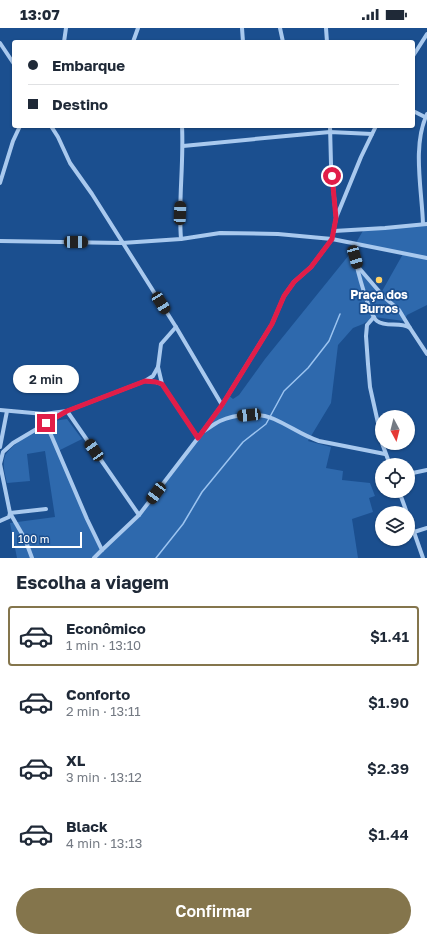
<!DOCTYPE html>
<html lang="pt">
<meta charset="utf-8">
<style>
body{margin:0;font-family:"Golos Text",sans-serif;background:#f2f2f3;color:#1f2937;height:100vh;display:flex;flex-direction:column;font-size:15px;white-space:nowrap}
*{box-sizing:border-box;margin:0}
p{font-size:13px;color:#747a83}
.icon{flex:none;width:22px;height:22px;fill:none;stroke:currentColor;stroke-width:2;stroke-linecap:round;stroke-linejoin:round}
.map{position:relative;height:530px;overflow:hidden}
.details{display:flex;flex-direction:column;background:#fff;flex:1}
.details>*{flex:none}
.banner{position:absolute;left:12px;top:12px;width:403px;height:88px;border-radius:4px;box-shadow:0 1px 3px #0004;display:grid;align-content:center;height:88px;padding:0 16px;background:#fff}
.needle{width:26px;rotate:173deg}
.tools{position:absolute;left:375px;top:382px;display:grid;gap:8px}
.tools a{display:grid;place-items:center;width:40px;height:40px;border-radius:50%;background:#fff;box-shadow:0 1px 3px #0004;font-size:20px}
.scale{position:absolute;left:12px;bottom:10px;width:70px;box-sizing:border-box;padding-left:4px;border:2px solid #fff;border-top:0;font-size:11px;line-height:14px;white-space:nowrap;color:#fff;-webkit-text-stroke:3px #1b4f8f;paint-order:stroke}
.end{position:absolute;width:18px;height:18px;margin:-9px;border:5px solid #e11d48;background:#fff;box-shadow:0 0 0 2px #fff}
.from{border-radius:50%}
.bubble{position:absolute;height:28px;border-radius:14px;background:#fff;box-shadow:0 1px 3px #0004;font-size:13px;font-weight:600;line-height:28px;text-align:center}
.car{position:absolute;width:12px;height:24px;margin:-12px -6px;border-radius:5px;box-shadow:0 0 3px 1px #0007;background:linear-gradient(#222 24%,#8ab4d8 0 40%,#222 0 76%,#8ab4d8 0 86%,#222 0)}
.banner b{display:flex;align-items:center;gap:14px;height:38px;font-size:15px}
.banner b+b{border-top:1px solid #e0e1e3}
.banner i{width:10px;height:10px;background:#1f2937}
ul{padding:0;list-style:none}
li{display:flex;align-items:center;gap:12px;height:60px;margin:0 8px 6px;padding:0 8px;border:2px solid transparent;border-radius:4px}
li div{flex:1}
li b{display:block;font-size:15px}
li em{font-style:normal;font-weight:600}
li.active{border-color:#84754c}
li>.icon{width:36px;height:36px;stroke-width:1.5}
h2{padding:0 16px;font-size:18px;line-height:48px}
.cta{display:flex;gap:8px;margin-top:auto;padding:8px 16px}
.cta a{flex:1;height:46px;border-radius:24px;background:#84754c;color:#fff;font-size:16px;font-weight:600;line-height:46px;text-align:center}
.status{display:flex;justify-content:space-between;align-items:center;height:28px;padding:0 20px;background:#fff;direction:ltr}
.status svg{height:11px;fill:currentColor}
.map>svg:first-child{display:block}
.green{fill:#2e69ad;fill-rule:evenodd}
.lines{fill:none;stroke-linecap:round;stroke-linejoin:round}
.stream{stroke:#9cc4f0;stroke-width:1.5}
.street{stroke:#a9c9ee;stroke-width:4}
.route{stroke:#e11d48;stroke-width:5}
.poi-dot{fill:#ffd166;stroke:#1b4f8f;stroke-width:1.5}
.labels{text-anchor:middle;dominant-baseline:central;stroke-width:3.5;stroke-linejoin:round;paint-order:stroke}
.poi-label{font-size:12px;font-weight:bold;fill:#fff;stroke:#1b4f8f}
</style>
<div class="status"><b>13:07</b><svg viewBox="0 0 49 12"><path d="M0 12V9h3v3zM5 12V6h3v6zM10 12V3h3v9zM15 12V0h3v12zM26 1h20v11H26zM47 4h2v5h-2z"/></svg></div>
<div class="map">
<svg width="427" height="530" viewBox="0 0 427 530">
<rect width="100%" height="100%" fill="#1b4f8f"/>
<path class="green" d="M427,196V277L407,287L404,293L374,289L363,296L353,300L338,317L331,375L308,413L331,419L326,440L343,443L342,452L370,455L375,468L369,470L373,484L352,491L358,530H17L10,495L55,489L45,423L27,426L30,453L7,455C5,446 2,437 5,428C7,421 38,398 46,395C52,393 60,392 67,391L82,411L58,423L102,522L139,487L228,367L233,371L239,367L265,331L349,227L364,201ZM355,217L403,226L381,265L358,238Z"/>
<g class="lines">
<polyline class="stream" points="156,530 183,496 202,464 243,414 266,396 284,363 308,340 329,313 340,286"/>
<g class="street">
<polyline points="242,0 243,14"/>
<polyline points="280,0 283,14"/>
<polyline points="326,0 327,14"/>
<polyline points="64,14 66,0"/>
<polyline points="133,14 138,0"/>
<polyline points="0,15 14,36"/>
<polyline points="413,28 427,6"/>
<polyline points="413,83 425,89"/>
<polyline points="51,98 58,109 70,135 92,166 176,299 222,377"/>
<polyline points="330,98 331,136 336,190"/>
<polyline points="183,118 286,108 330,104 372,106"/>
<polyline points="0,155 13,113 20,98"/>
<path d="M423,196C422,162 412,118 427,86"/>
<polyline points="334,203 385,200 427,196"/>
<path d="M181,211C178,173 184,136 182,98"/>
<polyline points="0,213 122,215 181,211 220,205 278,206 332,211 427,230"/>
<path d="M355,217C355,221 355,225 355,229C357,241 369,287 377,293C386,300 401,293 410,300L427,326"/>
<polyline points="359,240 384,269 399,282 410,300"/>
<polyline points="374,289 367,297 366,308 368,336 370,359 382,413"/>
<polyline points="145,353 156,354 162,356 198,410"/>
<polyline points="162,356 158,339 161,316 176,299"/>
<polyline points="0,382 44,386 67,383 145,353 153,348 158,339"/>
<polyline points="46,395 87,491 102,522 94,530"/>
<path d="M204,403C209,400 214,396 220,393C235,386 259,384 274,391C290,398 303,408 319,413L385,426"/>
<polyline points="382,415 390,437"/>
<polyline points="0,419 7,383"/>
<polyline points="0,436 3,424 13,415 67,383 139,487"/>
<polyline points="0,436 10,485 25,511 32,530"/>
<polyline points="408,446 427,442"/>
<polyline points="399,463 407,485"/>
<polyline points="408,487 423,530"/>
<polyline points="0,493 9,489 10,485 46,481"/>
<polyline points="414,504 427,500"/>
<polyline points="102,522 139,487 198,410 222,377 272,296 284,268 294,254 311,239 332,211 336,190 361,129 376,98"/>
</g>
</g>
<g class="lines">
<polyline class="route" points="46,395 67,383 145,353 156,354 162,356 198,410 222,377 272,296 284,268 294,254 311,239 332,211 336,190 332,148"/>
</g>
<circle class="poi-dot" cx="379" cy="252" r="4"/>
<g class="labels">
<g class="poi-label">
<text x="379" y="266">Praça dos<tspan x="379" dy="14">Burros</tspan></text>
</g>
</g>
</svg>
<div class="tools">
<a><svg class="needle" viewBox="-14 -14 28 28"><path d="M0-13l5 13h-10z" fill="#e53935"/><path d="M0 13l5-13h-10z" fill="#747a83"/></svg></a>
<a><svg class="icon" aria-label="locate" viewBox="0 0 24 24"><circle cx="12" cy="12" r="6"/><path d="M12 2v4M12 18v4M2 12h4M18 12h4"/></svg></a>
<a><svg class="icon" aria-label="layers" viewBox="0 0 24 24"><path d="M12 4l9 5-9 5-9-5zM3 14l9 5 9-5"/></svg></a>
</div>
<div class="scale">100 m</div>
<i class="end from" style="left:332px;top:148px"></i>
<i class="end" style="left:46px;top:395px"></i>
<div class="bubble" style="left:13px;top:337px;width:66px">2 min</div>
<i class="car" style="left:180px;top:185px;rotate:2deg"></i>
<i class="car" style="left:76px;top:214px;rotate:91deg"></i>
<i class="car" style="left:355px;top:229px;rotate:164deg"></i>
<i class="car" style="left:161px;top:275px;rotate:148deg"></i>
<i class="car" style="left:249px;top:387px;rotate:264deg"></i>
<i class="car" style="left:94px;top:422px;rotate:326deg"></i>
<i class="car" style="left:156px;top:465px;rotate:217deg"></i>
<div class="banner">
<b><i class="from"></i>Embarque</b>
<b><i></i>Destino</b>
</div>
</div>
<section class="details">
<h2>Escolha a viagem</h2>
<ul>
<li class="active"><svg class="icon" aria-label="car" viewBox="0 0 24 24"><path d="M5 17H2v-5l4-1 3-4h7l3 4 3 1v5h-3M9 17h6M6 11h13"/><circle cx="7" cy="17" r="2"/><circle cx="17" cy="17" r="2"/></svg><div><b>Econômico</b><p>1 min · 13:10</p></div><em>$1.41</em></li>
<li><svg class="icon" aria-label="car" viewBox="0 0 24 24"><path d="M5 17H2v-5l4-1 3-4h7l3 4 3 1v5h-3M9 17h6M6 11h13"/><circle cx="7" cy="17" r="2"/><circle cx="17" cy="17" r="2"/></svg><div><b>Conforto</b><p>2 min · 13:11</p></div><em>$1.90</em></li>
<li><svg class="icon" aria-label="car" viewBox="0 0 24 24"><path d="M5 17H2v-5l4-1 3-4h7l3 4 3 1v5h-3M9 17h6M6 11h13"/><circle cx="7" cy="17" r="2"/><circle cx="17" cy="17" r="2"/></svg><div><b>XL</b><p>3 min · 13:12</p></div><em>$2.39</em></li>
<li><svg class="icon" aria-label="car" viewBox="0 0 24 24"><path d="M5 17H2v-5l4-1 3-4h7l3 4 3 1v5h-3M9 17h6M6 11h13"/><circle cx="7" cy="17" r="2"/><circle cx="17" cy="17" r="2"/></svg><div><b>Black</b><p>4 min · 13:13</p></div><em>$1.44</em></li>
</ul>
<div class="cta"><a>Confirmar</a></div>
</section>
